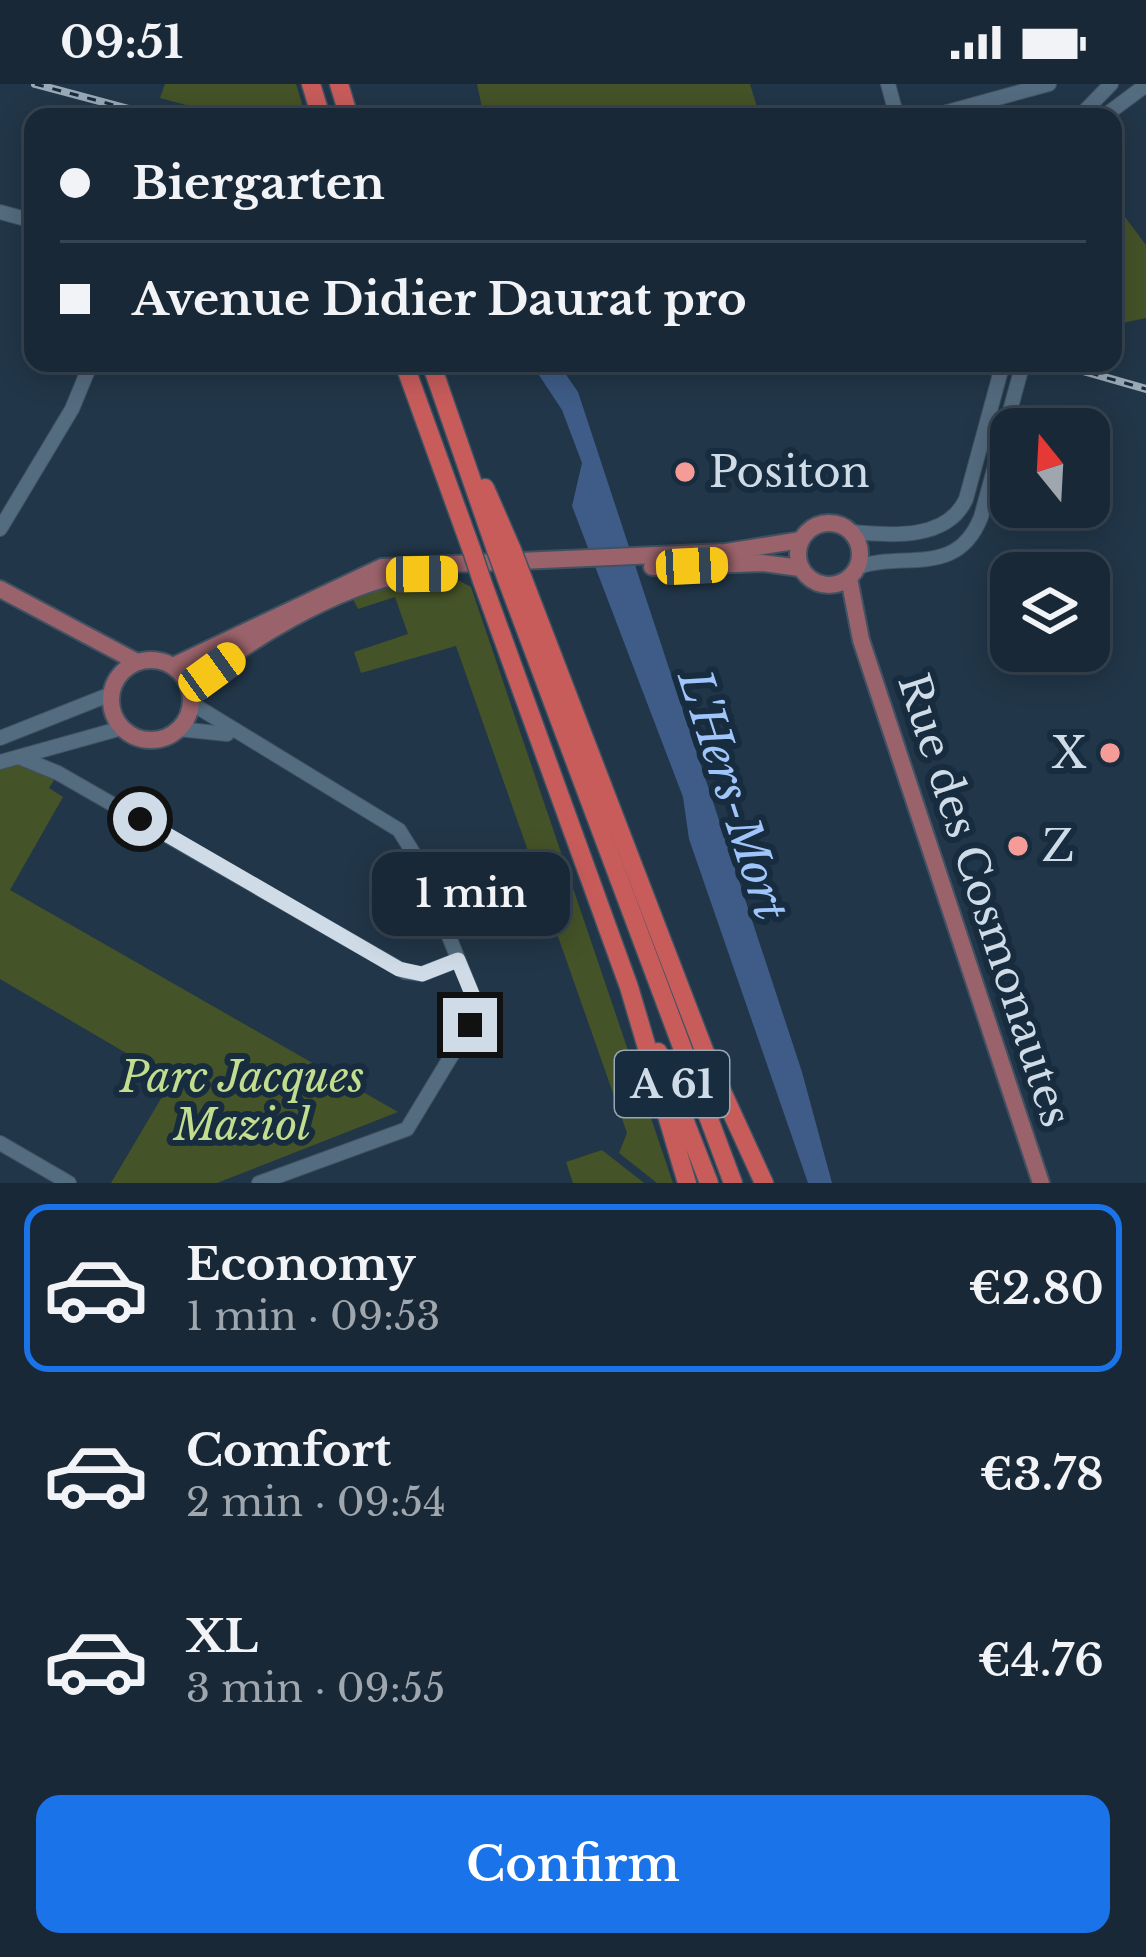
<!DOCTYPE html>
<meta charset="utf-8">
<style>
body{margin:0;font-family:"Libre Baskerville",serif;background:#263442;color:#f1f3f6;height:100vh;display:flex;flex-direction:column;font-size:45px;white-space:nowrap}
*{box-sizing:border-box;margin:0}
p{font-size:39px;color:#9fa6ad}
.icon{flex:none;width:66px;height:66px;fill:none;stroke:currentColor;stroke-width:2;stroke-linecap:round;stroke-linejoin:round}
.map{position:relative;height:1099px;overflow:hidden}
.side{display:flex;flex-direction:column;background:#192836;flex:1}
.side>*{flex:none}
.top-card{position:absolute;left:24px;top:24px;width:1098px;height:264px;border-radius:24px;box-shadow:0 6px 30px #0003,0 0 0 3px #374451;display:grid;align-content:center;height:264px;padding:0 36px;background:#192836}
.needle{width:78px;rotate:342deg}
.fabs{position:absolute;left:990px;top:324px;display:grid;gap:24px}
.fabs a{display:grid;place-items:center;width:120px;height:120px;border-radius:24px;background:#192836;box-shadow:0 6px 30px #0003,0 0 0 3px #374451;font-size:60px}
.end{position:absolute;width:54px;height:54px;margin:-27px;border:15px solid #cfdce7;background:#111;box-shadow:0 0 0 6px #111}
.from{border-radius:50%}
.bubble{position:absolute;height:84px;border-radius:24px;background:#192836;box-shadow:0 6px 30px #0003,0 0 0 3px #374451;font-size:39px;font-weight:600;line-height:84px;text-align:center}
.car{position:absolute;width:36px;height:72px;margin:-36px -18px;border-radius:15px;box-shadow:0 0 9px 3px #0007;background:linear-gradient(#f5c518 24%,#345 0 40%,#f5c518 0 76%,#345 0 86%,#f5c518 0)}
.top-card b{display:flex;align-items:center;gap:42px;height:114px;font-size:45px}
.top-card b+b{border-top:3px solid #374451}
.top-card i{width:30px;height:30px;background:#f1f3f6}
ul{padding:21px 0 0;list-style:none}
li{display:flex;align-items:center;gap:36px;height:168px;margin:0 24px 18px;padding:0 12px;border:6px solid transparent;border-radius:24px}
li div{flex:1}
li b{display:block;font-size:45px}
li em{font-style:normal;font-weight:600}
li.on{border-color:#1a73e8}
li>.icon{width:108px;height:108px;stroke-width:1.5}
.primary-button{display:flex;gap:24px;margin-top:auto;padding:24px 36px}
.primary-button a{flex:1;height:138px;border-radius:24px;background:#1a73e8;color:#fff;font-size:48px;font-weight:600;line-height:138px;text-align:center}
.status{display:flex;justify-content:space-between;align-items:center;height:84px;padding:0 60px;background:#192836;direction:ltr}
.status svg{height:33px;fill:currentColor}
.map>svg:first-child{display:block}
.green{fill:#455328}
.water{fill:#3e5c87}
.lines{fill:none;stroke-linecap:round;stroke-linejoin:round}
.minor-casing{stroke:#405262;stroke-width:16}
.major-casing{stroke:#405262;stroke-width:20}
.highway-casing{stroke:#405262;stroke-width:21}
.minor{stroke:#546c80;stroke-width:14}
.major{stroke:#9a626a;stroke-width:16}
.highway{stroke:#c85c5b;stroke-width:18}
.rail-casing{stroke:#9aaab7;stroke-width:8}
.rail{stroke:#172c3e;stroke-width:3;stroke-dasharray:9;stroke-linecap:butt}
.highway-bridge-casing{stroke:#405262;stroke-width:21;stroke-linecap:butt}
.highway-bridge{stroke:#c85c5b;stroke-width:18}
.route{stroke:#cfdce7;stroke-width:15}
.poi-dot{fill:#f59b98;stroke:#172c3e;stroke-width:4.5}
.labels{text-anchor:middle;dominant-baseline:central;stroke-width:12;stroke-linejoin:round;paint-order:stroke}
.shield{fill:#172c3e;stroke:#98a7b4;stroke-width:3}
.shield-label{font-size:39px;font-weight:bold;fill:#cfdce7}
.poi-label{font-size:42px;fill:#cfdce7;stroke:#172c3e;text-anchor:start}
.street-label{font-size:42px;fill:#cfdce7;stroke:#172c3e}
.park-label{font-size:42px;font-style:italic;fill:#c2dd8d;stroke:#172c3e}
.water-label{font-size:45px;font-style:italic;fill:#9fc5fb;stroke:#172c3e}
</style>
<div class="status"><b>09:51</b><svg viewBox="0 0 49 12"><path d="M0 12V9h3v3zM5 12V6h3v6zM10 12V3h3v9zM15 12V0h3v12zM26 1h20v11H26zM47 4h2v5h-2z"/></svg></div>
<div class="map">
<svg width="1146" height="1099" viewBox="0 0 1146 1099">
<rect width="100%" height="100%" fill="#213648"/>
<g class="green">
<polygon points="165,0 296,0 306,33 231,33 160,14"/>
<polygon points="477,0 750,0 760,33 484,33"/>
<polygon points="1113,117 1146,161 1146,234 1113,241"/>
<polygon points="452,493 471,503 673,1099 657,1099 619,1069 627,1049 456,562 361,589 354,568 408,550 395,513 358,525 351,511 399,495"/>
<polygon points="13,678 56,693 49,704 63,713 10,806 398,1028 217,1099 111,1099 172,996 0,895 0,682"/>
<polygon points="602,1066 644,1099 573,1099 566,1078"/>
</g>
<polygon class="water" points="531,279 558,279 578,308 802,988 832,1099 808,1099 689,755 683,713 572,422 582,379 562,326"/>
<g class="lines">
<defs>
<g id="minor">
<polyline points="888,0 897,33"/>
<polyline points="929,33 1049,0"/>
<polyline points="1079,33 1111,0"/>
<polyline points="1103,33 1146,1"/>
<polyline points="0,128 33,137"/>
<polyline points="0,445 72,325 91,279"/>
<path d="M851,448C890,451 947,457 966,415L1003,279"/>
<path d="M858,483C905,467 957,494 981,433L1023,279"/>
<polyline points="191,619 399,746 419,778 475,917 470,941 407,1045 259,1099"/>
<polyline points="178,645 227,650"/>
<polyline points="0,654 111,610"/>
<polyline points="19,673 58,689 405,888 422,890 458,876"/>
<polyline points="0,678 122,644"/>
<polyline points="0,1059 69,1099"/>
</g>
<g id="major">
<circle cx="829" cy="470" r="31"/>
<polyline points="652,483 762,479 800,484"/>
<polyline points="849,494 861,556 1041,1099"/>
<polyline points="0,505 137,578"/>
<circle cx="151" cy="616" r="40"/>
<polyline points="173,582 382,483 726,468 801,456"/>
<path d="M191,608C231,562 349,496 410,490"/>
</g>
<g id="highway">
<polyline points="311,0 321,33"/>
<polyline points="339,0 349,33"/>
<polyline points="404,279 472,467"/>
<polyline points="431,279 496,466"/>
<polyline points="485,404 512,466"/>
<polyline points="523,495 709,979 764,1099"/>
<polyline points="507,496 733,1099"/>
<polyline points="482,497 629,903 687,1099"/>
<polyline points="658,968 709,1099"/>
</g>
</defs>
<use href="#minor" class="minor-casing"/>
<use href="#major" class="major-casing"/>
<use href="#highway" class="highway-casing"/>
<use href="#minor" class="minor"/>
<use href="#major" class="major"/>
<use href="#highway" class="highway"/>
<defs>
<g id="rail">
<polyline points="35,0 159,33"/>
<polyline points="1055,279 1146,305"/>
</g>
</defs>
<use href="#rail" class="rail-casing"/>
<use href="#rail" class="rail"/>
<defs>
<g id="highway-bridge">
<polyline points="496,466 507,496"/>
<polyline points="512,466 523,495"/>
<polyline points="472,467 482,497"/>
</g>
</defs>
<use href="#highway-bridge" class="highway-bridge-casing"/>
<use href="#highway-bridge" class="highway-bridge"/>
</g>
<g class="lines">
<polyline class="route" points="140,735 399,885 422,890 458,876 475,917 470,941"/>
</g>
<g class="poi-dot">
<circle cx="685" cy="388" r="12"/>
<circle cx="1110" cy="669" r="12"/>
<circle cx="1018" cy="762" r="12"/>
</g>
<g class="labels">
<rect class="shield" x="615" y="967" width="114" height="66" rx="9"/>
<g class="shield-label">
<text x="672" y="1000">A 61</text>
</g>
<g class="poi-label">
<text x="709" y="388">Positon</text>
<text x="1086" y="669" text-anchor="end">X</text>
<text x="1042" y="762">Z</text>
</g>
<g class="street-label">
<text transform="translate(985 816) rotate(72)">Rue des Cosmonautes</text>
</g>
<g class="park-label">
<text x="242" y="993">Parc Jacques<tspan x="242" dy="48">Maziol</tspan></text>
</g>
<g class="water-label">
<text transform="translate(733 711) rotate(72)">L'Hers-Mort</text>
</g>
</g>
</svg>
<div class="fabs">
<a><svg class="needle" viewBox="-14 -14 28 28"><path d="M0-13l5 13h-10z" fill="#e53935"/><path d="M0 13l5-13h-10z" fill="#9fa6ad"/></svg></a>
<a><svg class="icon" aria-label="layers" viewBox="0 0 24 24"><path d="M12 4l9 5-9 5-9-5zM3 14l9 5 9-5"/></svg></a>
</div>
<i class="end from" style="left:140px;top:735px"></i>
<i class="end" style="left:470px;top:941px"></i>
<div class="bubble" style="left:372px;top:768px;width:198px">1 min</div>
<i class="car" style="left:692px;top:482px;rotate:87deg"></i>
<i class="car" style="left:422px;top:490px;rotate:89deg"></i>
<i class="car" style="left:212px;top:588px;rotate:54deg"></i>
<div class="top-card">
<b><i class="from"></i>Biergarten</b>
<b><i></i>Avenue Didier Daurat pro</b>
</div>
</div>
<section class="side">
<ul>
<li class="on"><svg class="icon" aria-label="car" viewBox="0 0 24 24"><path d="M5 17H2v-5l4-1 3-4h7l3 4 3 1v5h-3M9 17h6M6 11h13"/><circle cx="7" cy="17" r="2"/><circle cx="17" cy="17" r="2"/></svg><div><b>Economy</b><p>1 min · 09:53</p></div><em>€2.80</em></li>
<li><svg class="icon" aria-label="car" viewBox="0 0 24 24"><path d="M5 17H2v-5l4-1 3-4h7l3 4 3 1v5h-3M9 17h6M6 11h13"/><circle cx="7" cy="17" r="2"/><circle cx="17" cy="17" r="2"/></svg><div><b>Comfort</b><p>2 min · 09:54</p></div><em>€3.78</em></li>
<li><svg class="icon" aria-label="car" viewBox="0 0 24 24"><path d="M5 17H2v-5l4-1 3-4h7l3 4 3 1v5h-3M9 17h6M6 11h13"/><circle cx="7" cy="17" r="2"/><circle cx="17" cy="17" r="2"/></svg><div><b>XL</b><p>3 min · 09:55</p></div><em>€4.76</em></li>
</ul>
<div class="primary-button"><a>Confirm</a></div>
</section>
